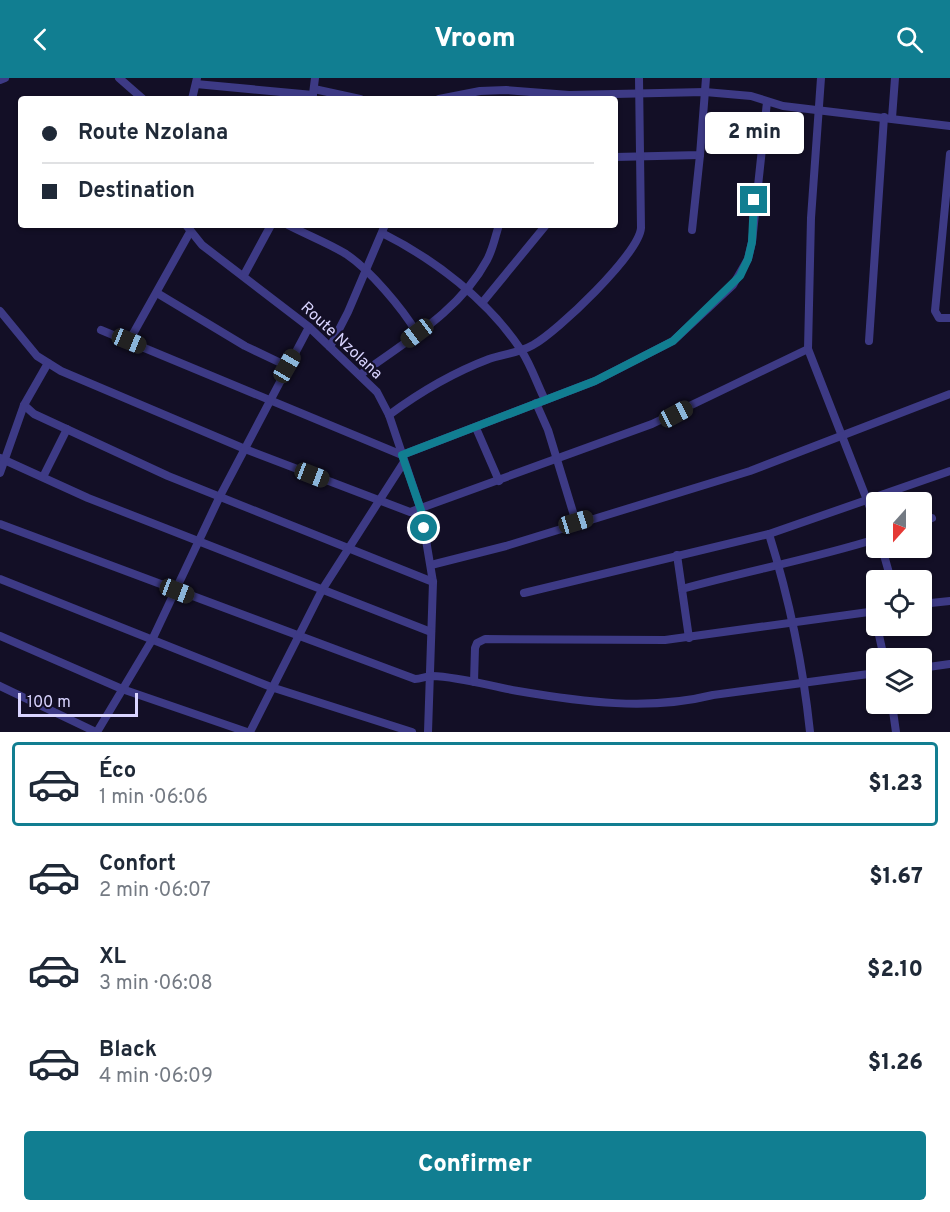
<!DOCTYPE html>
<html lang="fr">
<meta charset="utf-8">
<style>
body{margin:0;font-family:Overpass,sans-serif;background:#f6f6f7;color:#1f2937;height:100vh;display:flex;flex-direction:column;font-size:22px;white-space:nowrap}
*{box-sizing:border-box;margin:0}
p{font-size:20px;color:#747a83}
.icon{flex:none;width:33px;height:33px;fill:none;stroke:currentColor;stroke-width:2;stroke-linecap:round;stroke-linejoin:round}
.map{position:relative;height:654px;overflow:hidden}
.details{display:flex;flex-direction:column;background:#fff;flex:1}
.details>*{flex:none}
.guide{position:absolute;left:18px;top:18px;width:600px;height:132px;border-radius:6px;box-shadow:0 2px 4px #0004;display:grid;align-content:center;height:132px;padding:0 24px;background:#fff}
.needle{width:39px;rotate:201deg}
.controls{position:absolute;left:866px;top:414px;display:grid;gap:12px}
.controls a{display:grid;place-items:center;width:66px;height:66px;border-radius:6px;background:#fff;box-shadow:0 2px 4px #0004;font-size:30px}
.scale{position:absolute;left:18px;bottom:15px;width:120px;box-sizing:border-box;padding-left:6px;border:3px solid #d9d4ff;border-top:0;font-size:16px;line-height:21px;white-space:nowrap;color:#d9d4ff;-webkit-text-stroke:4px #130f26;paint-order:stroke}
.end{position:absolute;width:27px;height:27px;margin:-14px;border:8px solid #117e91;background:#fff;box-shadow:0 0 0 3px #fff}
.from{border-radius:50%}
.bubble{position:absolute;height:42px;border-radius:6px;background:#fff;box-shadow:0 2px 4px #0004;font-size:20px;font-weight:800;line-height:42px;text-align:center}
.car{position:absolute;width:18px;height:36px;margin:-18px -9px;border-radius:8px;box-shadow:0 0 4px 2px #0007;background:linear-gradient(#222 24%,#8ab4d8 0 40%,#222 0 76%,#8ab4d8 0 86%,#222 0)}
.guide b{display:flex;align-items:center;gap:21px;height:57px;font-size:22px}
.guide b+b{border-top:2px solid #e0e1e3}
.guide i{width:15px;height:15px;background:#1f2937}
ul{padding:10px 0 0;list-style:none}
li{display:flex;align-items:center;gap:18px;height:84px;margin:0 12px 9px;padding:0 12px;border:3px solid transparent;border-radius:6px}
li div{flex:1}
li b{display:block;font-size:22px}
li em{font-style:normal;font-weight:800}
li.current{border-color:#117e91}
li>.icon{width:54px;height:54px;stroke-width:1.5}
.primary-button{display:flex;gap:12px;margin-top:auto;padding:12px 24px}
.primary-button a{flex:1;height:69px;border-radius:6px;background:#117e91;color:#fff;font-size:24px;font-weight:800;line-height:69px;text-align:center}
header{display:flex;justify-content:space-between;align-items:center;height:78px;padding:0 24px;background:#117e91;color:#fff;font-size:27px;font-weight:800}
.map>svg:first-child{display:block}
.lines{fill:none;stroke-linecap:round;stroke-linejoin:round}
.street{stroke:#3d3a85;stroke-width:8}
.route{stroke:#117e91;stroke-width:8}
.labels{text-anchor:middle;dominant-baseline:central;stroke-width:4.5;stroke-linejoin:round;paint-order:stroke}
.street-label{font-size:16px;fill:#d9d4ff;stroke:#130f26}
</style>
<header><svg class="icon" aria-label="back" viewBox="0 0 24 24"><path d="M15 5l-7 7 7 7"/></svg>Vroom<svg class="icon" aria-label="search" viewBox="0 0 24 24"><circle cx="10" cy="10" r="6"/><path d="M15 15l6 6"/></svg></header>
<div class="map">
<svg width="950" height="654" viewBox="0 0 950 654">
<rect width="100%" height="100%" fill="#130f26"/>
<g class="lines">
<g class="street">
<polyline points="119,0 143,21"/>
<polyline points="821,0 811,140 808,271 876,445"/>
<polyline points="0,2 5,0"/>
<polyline points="196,6 313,17"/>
<polyline points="314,11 360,21"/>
<polyline points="313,16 315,0"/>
<polyline points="192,21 197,0"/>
<polyline points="439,21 480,13 506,12 569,17 705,14 751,18 783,28 950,48"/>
<polyline points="892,40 895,0"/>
<polyline points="950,76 935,233 939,240 950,240"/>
<polyline points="615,79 700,77 706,0"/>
<polyline points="186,147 202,167 309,249 377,314 389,337 421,432 433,504 428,654"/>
<path d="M288,147C307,157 328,165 346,176C370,192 402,230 417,255"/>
<polyline points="692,152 700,77"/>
<path d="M382,155C434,181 488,222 521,272C531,287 537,306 545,322"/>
<polyline points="244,197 271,147"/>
<polyline points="157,215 245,268 287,288"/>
<polyline points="482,225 546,147"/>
<polyline points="0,233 37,278 61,293 245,371 410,434 652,346 808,271"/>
<polyline points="101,252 402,377 595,303 673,263 733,207 748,181 752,164 767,24"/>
<polyline points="129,263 190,154"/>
<polyline points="869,263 884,39"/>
<polyline points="330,269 348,234 385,147"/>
<path d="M360,297C406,263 459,234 487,182C493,171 495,159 499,147"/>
<polyline points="536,325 548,352 576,444"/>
<polyline points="24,327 34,336 168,398 433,504"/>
<path d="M389,337C420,314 452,295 489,281C504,276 519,275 533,267C557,254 639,176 641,150L639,0"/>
<polyline points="476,350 499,403"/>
<polyline points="0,380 88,420 431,554"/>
<polyline points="0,395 24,327 48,285"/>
<polyline points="43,399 67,351"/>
<polyline points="921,444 932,440"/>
<path d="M0,446L415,601C421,601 426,598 432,598C461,599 490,608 518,613C582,624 649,633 713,617L876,595"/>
<path d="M769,456C789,520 803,587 810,654"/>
<polyline points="882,470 891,502"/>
<polyline points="677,477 689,560"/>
<polyline points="431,487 506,468 750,393 950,316"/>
<polyline points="0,501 271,609 412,654"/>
<path d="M682,511C747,493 812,481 876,461"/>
<polyline points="524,515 769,456 950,393"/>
<polyline points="921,526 950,523"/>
<polyline points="877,548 884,580"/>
<polyline points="0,558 122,611 247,654"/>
<polyline points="921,590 950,586"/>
<polyline points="474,604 475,570 477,565 485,561 665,562 876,533"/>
<polyline points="0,608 96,654"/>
<polyline points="892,626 896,654"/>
<polyline points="97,654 152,562 220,418 309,249"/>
<polyline points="250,654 322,512 404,384"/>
</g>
</g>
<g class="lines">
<polyline class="route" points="424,450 421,432 402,377 595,303 673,263 740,198 748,181 752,164 754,122"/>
</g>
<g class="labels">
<g class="street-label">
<text transform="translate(341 263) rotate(43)">Route Nzolana</text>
</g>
</g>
</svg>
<div class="controls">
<a><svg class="needle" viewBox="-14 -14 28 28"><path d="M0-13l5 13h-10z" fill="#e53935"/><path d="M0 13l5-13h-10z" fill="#747a83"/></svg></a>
<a><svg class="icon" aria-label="locate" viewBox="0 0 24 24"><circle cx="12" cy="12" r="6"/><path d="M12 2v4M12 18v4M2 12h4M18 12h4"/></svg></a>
<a><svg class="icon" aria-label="layers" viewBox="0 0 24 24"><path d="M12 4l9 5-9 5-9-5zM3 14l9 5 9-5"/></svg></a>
</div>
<div class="scale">100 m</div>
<i class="end from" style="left:424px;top:450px"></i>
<i class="end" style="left:754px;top:122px"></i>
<div class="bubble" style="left:705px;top:34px;width:99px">2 min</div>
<i class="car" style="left:417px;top:255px;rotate:233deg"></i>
<i class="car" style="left:129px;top:263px;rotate:112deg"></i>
<i class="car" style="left:287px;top:288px;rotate:30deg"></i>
<i class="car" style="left:676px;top:336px;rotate:62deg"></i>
<i class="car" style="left:312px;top:397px;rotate:111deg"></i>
<i class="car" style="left:576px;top:444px;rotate:73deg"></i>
<i class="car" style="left:177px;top:513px;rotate:111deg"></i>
<div class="guide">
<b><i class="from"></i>Route Nzolana</b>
<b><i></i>Destination</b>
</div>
</div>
<section class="details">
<ul>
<li class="current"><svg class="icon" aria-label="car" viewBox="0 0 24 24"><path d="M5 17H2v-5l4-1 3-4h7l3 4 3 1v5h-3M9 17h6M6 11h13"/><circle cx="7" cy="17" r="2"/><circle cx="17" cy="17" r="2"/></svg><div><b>Éco</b><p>1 min · 06:06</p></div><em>$1.23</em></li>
<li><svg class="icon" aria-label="car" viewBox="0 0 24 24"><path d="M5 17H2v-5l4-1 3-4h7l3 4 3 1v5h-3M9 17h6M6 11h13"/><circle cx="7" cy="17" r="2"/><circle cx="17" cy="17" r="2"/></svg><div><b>Confort</b><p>2 min · 06:07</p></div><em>$1.67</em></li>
<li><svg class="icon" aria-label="car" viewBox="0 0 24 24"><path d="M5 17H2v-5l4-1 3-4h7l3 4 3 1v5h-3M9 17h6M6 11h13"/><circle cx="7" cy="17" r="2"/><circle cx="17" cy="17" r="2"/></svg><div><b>XL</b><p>3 min · 06:08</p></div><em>$2.10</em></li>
<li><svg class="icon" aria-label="car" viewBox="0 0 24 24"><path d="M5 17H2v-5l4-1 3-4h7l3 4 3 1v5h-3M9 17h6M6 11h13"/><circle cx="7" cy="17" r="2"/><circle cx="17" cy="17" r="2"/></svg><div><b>Black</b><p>4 min · 06:09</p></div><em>$1.26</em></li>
</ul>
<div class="primary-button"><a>Confirmer</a></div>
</section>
